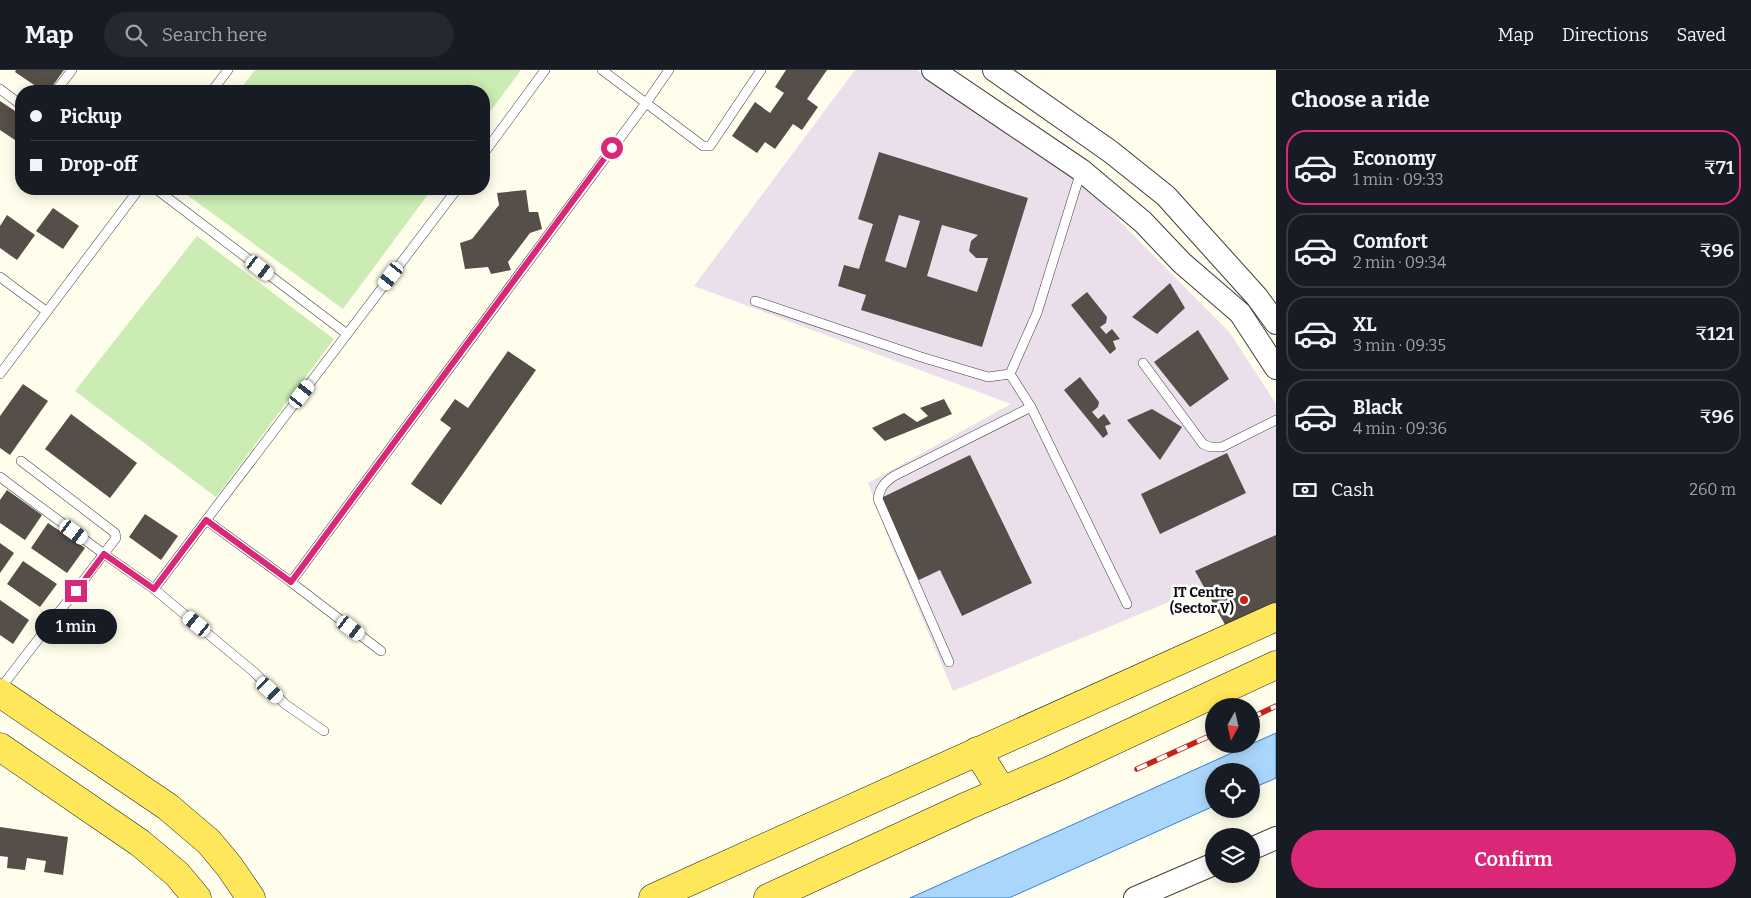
<!DOCTYPE html>
<meta charset="utf-8">
<style>
body{margin:0;font-family:Bitter,serif;background:#242831;color:#f1f3f6;height:100vh;display:flex;flex-direction:column;font-size:19px;white-space:nowrap}
*{box-sizing:border-box;margin:0}
p{font-size:16px;color:#9ea1a6}
.icon{flex:none;width:28px;height:28px;fill:none;stroke:currentColor;stroke-width:2;stroke-linecap:round;stroke-linejoin:round}
.map{position:relative;flex:1;overflow:hidden}
.panel{display:flex;flex-direction:column;background:#171b24;width:475px}
.panel>*{flex:none}
.hud{position:absolute;left:15px;top:15px;width:475px;height:110px;border-radius:20px;box-shadow:0 2px 12px #0003;display:grid;align-content:center;height:110px;padding:0 15px;background:#171b24}
.needle{width:32px;rotate:188deg}
.controls{position:absolute;left:1205px;top:628px;display:grid;gap:10px}
.controls a{display:grid;place-items:center;width:55px;height:55px;border-radius:50%;background:#171b24;box-shadow:0 2px 12px #0003;font-size:25px}
.end{position:absolute;width:22px;height:22px;margin:-11px;border:6px solid #db2777;background:#fff;box-shadow:0 0 0 2px #fff}
.from{border-radius:50%}
.bubble{position:absolute;height:35px;border-radius:18px;background:#171b24;box-shadow:0 2px 12px #0003;font-size:16px;font-weight:600;line-height:35px;text-align:center}
.car{position:absolute;width:15px;height:30px;margin:-15px -8px;border-radius:6px;box-shadow:0 0 4px 1px #0007;background:linear-gradient(#fff 24%,#345 0 40%,#fff 0 76%,#345 0 86%,#fff 0)}
.hud b{display:flex;align-items:center;gap:18px;height:48px;font-size:19px}
.hud b+b{border-top:1px solid #363941}
.hud i{width:12px;height:12px;background:#f1f3f6}
ul{padding:0;list-style:none}
li{display:flex;align-items:center;gap:15px;height:75px;margin:0 10px 8px;padding:0 5px;border:2px solid #363941;border-radius:20px}
li div{flex:1}
li b{display:block;font-size:19px}
li em{font-style:normal;font-weight:600}
li.active{border-color:#db2777}
li>.icon{width:45px;height:45px;stroke-width:1.5}
h2{padding:0 15px;font-size:22px;line-height:60px}
.pay{display:flex;align-items:center;gap:12px;height:55px;padding:0 15px;font-size:19px}
.pay p{margin-inline-start:auto}
.button{display:flex;gap:10px;margin-top:auto;padding:10px 15px}
.button a{flex:1;height:58px;border-radius:30px;background:#db2777;color:#fff;font-size:20px;font-weight:600;line-height:58px;text-align:center}
header{display:flex;align-items:center;gap:30px;box-sizing:border-box;height:70px;padding:0 25px;background:#171b24;border-bottom:1px solid #363941}
header strong{font-size:24px}
nav{display:flex;gap:28px;margin-inline-start:auto;font-size:18px}
.search{width:350px;height:45px;background:#242831;display:flex;align-items:center;gap:12px;box-sizing:border-box;padding:0 18px;border-radius:28px;color:#9ea1a6;font-size:19px}
main{display:flex;flex:1;min-height:0}
.map>svg:first-child{display:block}
.industrial{fill:#ecdfec}
.green{fill:#cbecb2}
.water{fill:#abd6fb;stroke:#2d83d7}
.building{fill:#564e48;fill-rule:evenodd}
.lines{fill:none;stroke-linecap:round;stroke-linejoin:round}
.service-casing{stroke:#3f3f3f;stroke-width:10}
.tertiary-casing{stroke:#3f3f3f;stroke-width:24}
.primary-casing{stroke:#1d1d1d;stroke-width:29}
.service{stroke:#fff;stroke-width:9}
.tertiary{stroke:#fff;stroke-width:22}
.primary{stroke:#ffe75b;stroke-width:28}
.rail-casing{stroke:#c6221a;stroke-width:5.5}
.rail{stroke:#fff;stroke-width:4;stroke-dasharray:11;stroke-linecap:butt}
.route{stroke:#db2777;stroke-width:6}
.poi-dot{fill:#c6221a;stroke:#fff;stroke-width:2}
.labels{text-anchor:middle;dominant-baseline:central;stroke-width:5;stroke-linejoin:round;paint-order:stroke}
.poi-label{font-size:14px;font-weight:bold;fill:#0c0c0c;stroke:#fff;text-anchor:end}
</style>
<header>
<strong>Map</strong>
<div class="search"><svg class="icon" aria-label="search" viewBox="0 0 24 24"><circle cx="10" cy="10" r="6"/><path d="M15 15l6 6"/></svg>Search here</div>
<nav><a>Map</a><a>Directions</a><a>Saved</a></nav>
</header>
<main>
<div class="map">
<svg width="1276" height="828" viewBox="0 0 1276 828">
<rect width="100%" height="100%" fill="#fffdeb"/>
<polygon class="industrial" points="855,0 917,0 1081,112 1230,263 1276,334 1276,488 953,621 890,472 868,413 1011,334 694,216"/>
<g class="green">
<polygon points="255,0 521,0 484,50 484,21 239,21"/>
<polygon points="179,119 432,119 343,239"/>
<polygon points="197,166 334,269 216,427 75,321"/>
</g>
<polygon class="water" points="1276,663 1276,708 1251,719 1251,701 1214,701 1214,736 1009,828 910,828"/>
<g class="building">
<polygon points="16,0 64,0 49,21 43,21 15,2"/>
<polygon points="786,0 827,0 807,29 818,37 802,60 793,54 775,79 765,72 757,83 732,66 755,32 770,43 784,23 775,17"/>
<polygon points="0,31 21,45 21,60 15,70 0,60"/>
<path d="M879,82L1028,128L982,277L861,240L866,225L838,216L844,195L859,199L873,154L858,149ZM899,145L920,151L906,198L885,191ZM942,155L978,165L971,171L969,181L976,188H988L977,222L927,206Z"/>
<polygon points="526,120 529,142 538,142 542,159 530,163 508,192 511,200 491,204 488,197 465,199 460,173 472,169 499,135 497,123"/>
<polygon points="53,138 79,156 63,179 36,161"/>
<polygon points="7,145 35,165 17,190 0,178 0,156"/>
<polygon points="1170,213 1185,238 1157,264 1132,247"/>
<polygon points="1087,222 1107,247 1106,253 1100,257 1106,264 1112,259 1120,269 1113,271 1116,279 1110,284 1071,235"/>
<polygon points="1198,260 1229,309 1190,337 1154,292"/>
<polygon points="508,281 536,300 441,435 411,414 451,358 440,350 455,329 468,338"/>
<polygon points="1080,307 1099,332 1098,337 1092,342 1098,349 1104,344 1111,354 1105,356 1108,364 1103,368 1064,320"/>
<polygon points="23,314 48,331 10,385 0,378 0,346"/>
<polygon points="944,329 952,344 885,371 872,358 904,343 917,352 928,346 920,338"/>
<polygon points="1152,339 1182,357 1160,390 1127,350"/>
<polygon points="71,344 137,393 110,428 45,379"/>
<polygon points="1227,383 1246,423 1160,464 1141,424"/>
<polygon points="970,385 1032,513 962,546 940,500 919,510 879,429"/>
<polygon points="7,420 42,445 25,470 0,453 0,430"/>
<polygon points="145,444 178,466 161,490 129,467"/>
<polygon points="48,453 85,478 67,503 31,478"/>
<polygon points="1276,465 1276,558 1237,576 1195,501"/>
<polygon points="0,473 14,483 0,503"/>
<polygon points="23,491 57,514 40,537 7,514"/>
<polygon points="0,530 29,550 13,574 0,565"/>
<polygon points="0,757 68,767 63,805 44,802 46,791 27,788 25,800 7,798 8,787 0,786"/>
</g>
<g class="lines">
<defs>
<g id="service">
<polyline points="602,0 646,33 669,0"/>
<polyline points="0,19 21,35"/>
<polyline points="56,21 72,0"/>
<polyline points="212,21 228,0"/>
<polyline points="484,83 545,0"/>
<polyline points="156,119 347,264"/>
<polyline points="0,207 46,241"/>
<polyline points="755,231 921,287 988,307 1010,304 1037,243 1081,101"/>
<polyline points="1143,293 1203,374 1210,377 1222,377 1276,350"/>
<polyline points="0,304 139,119"/>
<polyline points="1010,304 1031,337 1127,534"/>
<polyline points="0,407 104,484 154,519 254,602 285,634 324,661"/>
<polyline points="206,450 291,512 646,33 703,76 710,76 761,0"/>
<polyline points="291,512 381,581"/>
<polyline points="154,519 457,119"/>
<path d="M949,592L878,429C880,417 885,412 894,406L1031,337"/>
<polyline points="0,619 116,468 115,463 21,391"/>
</g>
<g id="tertiary">
<polyline points="933,0 1081,100 1143,152 1182,193 1240,243 1276,298"/>
<polyline points="994,0 1111,82 1166,126 1257,227 1276,253"/>
<polyline points="1251,779 1276,768"/>
<polyline points="1135,828 1214,794"/>
</g>
<g id="primary">
<polyline points="0,623 168,737 209,772 229,796 251,828"/>
<polyline points="0,677 140,773 177,804 197,828"/>
<polyline points="977,681 1002,721"/>
<polyline points="653,828 1276,547"/>
<polyline points="768,828 967,736 1055,698 1276,595"/>
</g>
</defs>
<use href="#service" class="service-casing"/>
<use href="#tertiary" class="tertiary-casing"/>
<use href="#primary" class="primary-casing"/>
<use href="#service" class="service"/>
<use href="#tertiary" class="tertiary"/>
<use href="#primary" class="primary"/>
<defs>
<g id="rail">
<polyline points="1251,648 1276,636"/>
<polyline points="1137,699 1214,664"/>
</g>
</defs>
<use href="#rail" class="rail-casing"/>
<use href="#rail" class="rail"/>
</g>
<g class="lines">
<polyline class="route" points="76,521 104,484 154,519 206,450 291,512 612,78"/>
</g>
<circle class="poi-dot" cx="1244" cy="530" r="5"/>
<g class="labels">
<g class="poi-label">
<text x="1234" y="522">IT Centre<tspan x="1234" dy="16">(Sector V)</tspan></text>
</g>
</g>
</svg>
<div class="controls">
<a><svg class="needle" viewBox="-14 -14 28 28"><path d="M0-13l5 13h-10z" fill="#e53935"/><path d="M0 13l5-13h-10z" fill="#9ea1a6"/></svg></a>
<a><svg class="icon" aria-label="locate" viewBox="0 0 24 24"><circle cx="12" cy="12" r="6"/><path d="M12 2v4M12 18v4M2 12h4M18 12h4"/></svg></a>
<a><svg class="icon" aria-label="layers" viewBox="0 0 24 24"><path d="M12 4l9 5-9 5-9-5zM3 14l9 5 9-5"/></svg></a>
</div>
<i class="end from" style="left:612px;top:78px"></i>
<i class="end" style="left:76px;top:521px"></i>
<div class="bubble" style="left:35px;top:539px;width:82px">1 min</div>
<i class="car" style="left:260px;top:198px;rotate:127deg"></i>
<i class="car" style="left:391px;top:206px;rotate:217deg"></i>
<i class="car" style="left:302px;top:324px;rotate:37deg"></i>
<i class="car" style="left:74px;top:462px;rotate:126deg"></i>
<i class="car" style="left:197px;top:554px;rotate:309deg"></i>
<i class="car" style="left:351px;top:558px;rotate:127deg"></i>
<i class="car" style="left:270px;top:620px;rotate:133deg"></i>
<div class="hud">
<b><i class="from"></i>Pickup</b>
<b><i></i>Drop-off</b>
</div>
</div>
<section class="panel">
<h2>Choose a ride</h2>
<ul>
<li class="active"><svg class="icon" aria-label="car" viewBox="0 0 24 24"><path d="M5 17H2v-5l4-1 3-4h7l3 4 3 1v5h-3M9 17h6M6 11h13"/><circle cx="7" cy="17" r="2"/><circle cx="17" cy="17" r="2"/></svg><div><b>Economy</b><p>1 min · 09:33</p></div><em>₹71</em></li>
<li><svg class="icon" aria-label="car" viewBox="0 0 24 24"><path d="M5 17H2v-5l4-1 3-4h7l3 4 3 1v5h-3M9 17h6M6 11h13"/><circle cx="7" cy="17" r="2"/><circle cx="17" cy="17" r="2"/></svg><div><b>Comfort</b><p>2 min · 09:34</p></div><em>₹96</em></li>
<li><svg class="icon" aria-label="car" viewBox="0 0 24 24"><path d="M5 17H2v-5l4-1 3-4h7l3 4 3 1v5h-3M9 17h6M6 11h13"/><circle cx="7" cy="17" r="2"/><circle cx="17" cy="17" r="2"/></svg><div><b>XL</b><p>3 min · 09:35</p></div><em>₹121</em></li>
<li><svg class="icon" aria-label="car" viewBox="0 0 24 24"><path d="M5 17H2v-5l4-1 3-4h7l3 4 3 1v5h-3M9 17h6M6 11h13"/><circle cx="7" cy="17" r="2"/><circle cx="17" cy="17" r="2"/></svg><div><b>Black</b><p>4 min · 09:36</p></div><em>₹96</em></li>
</ul>
<div class="pay"><svg class="icon" aria-label="cash" viewBox="0 0 24 24"><path d="M3 7h18v10H3z"/><circle cx="12" cy="12" r="2"/></svg>Cash<p>260 m</p></div>
<div class="button"><a>Confirm</a></div>
</section>
</main>
